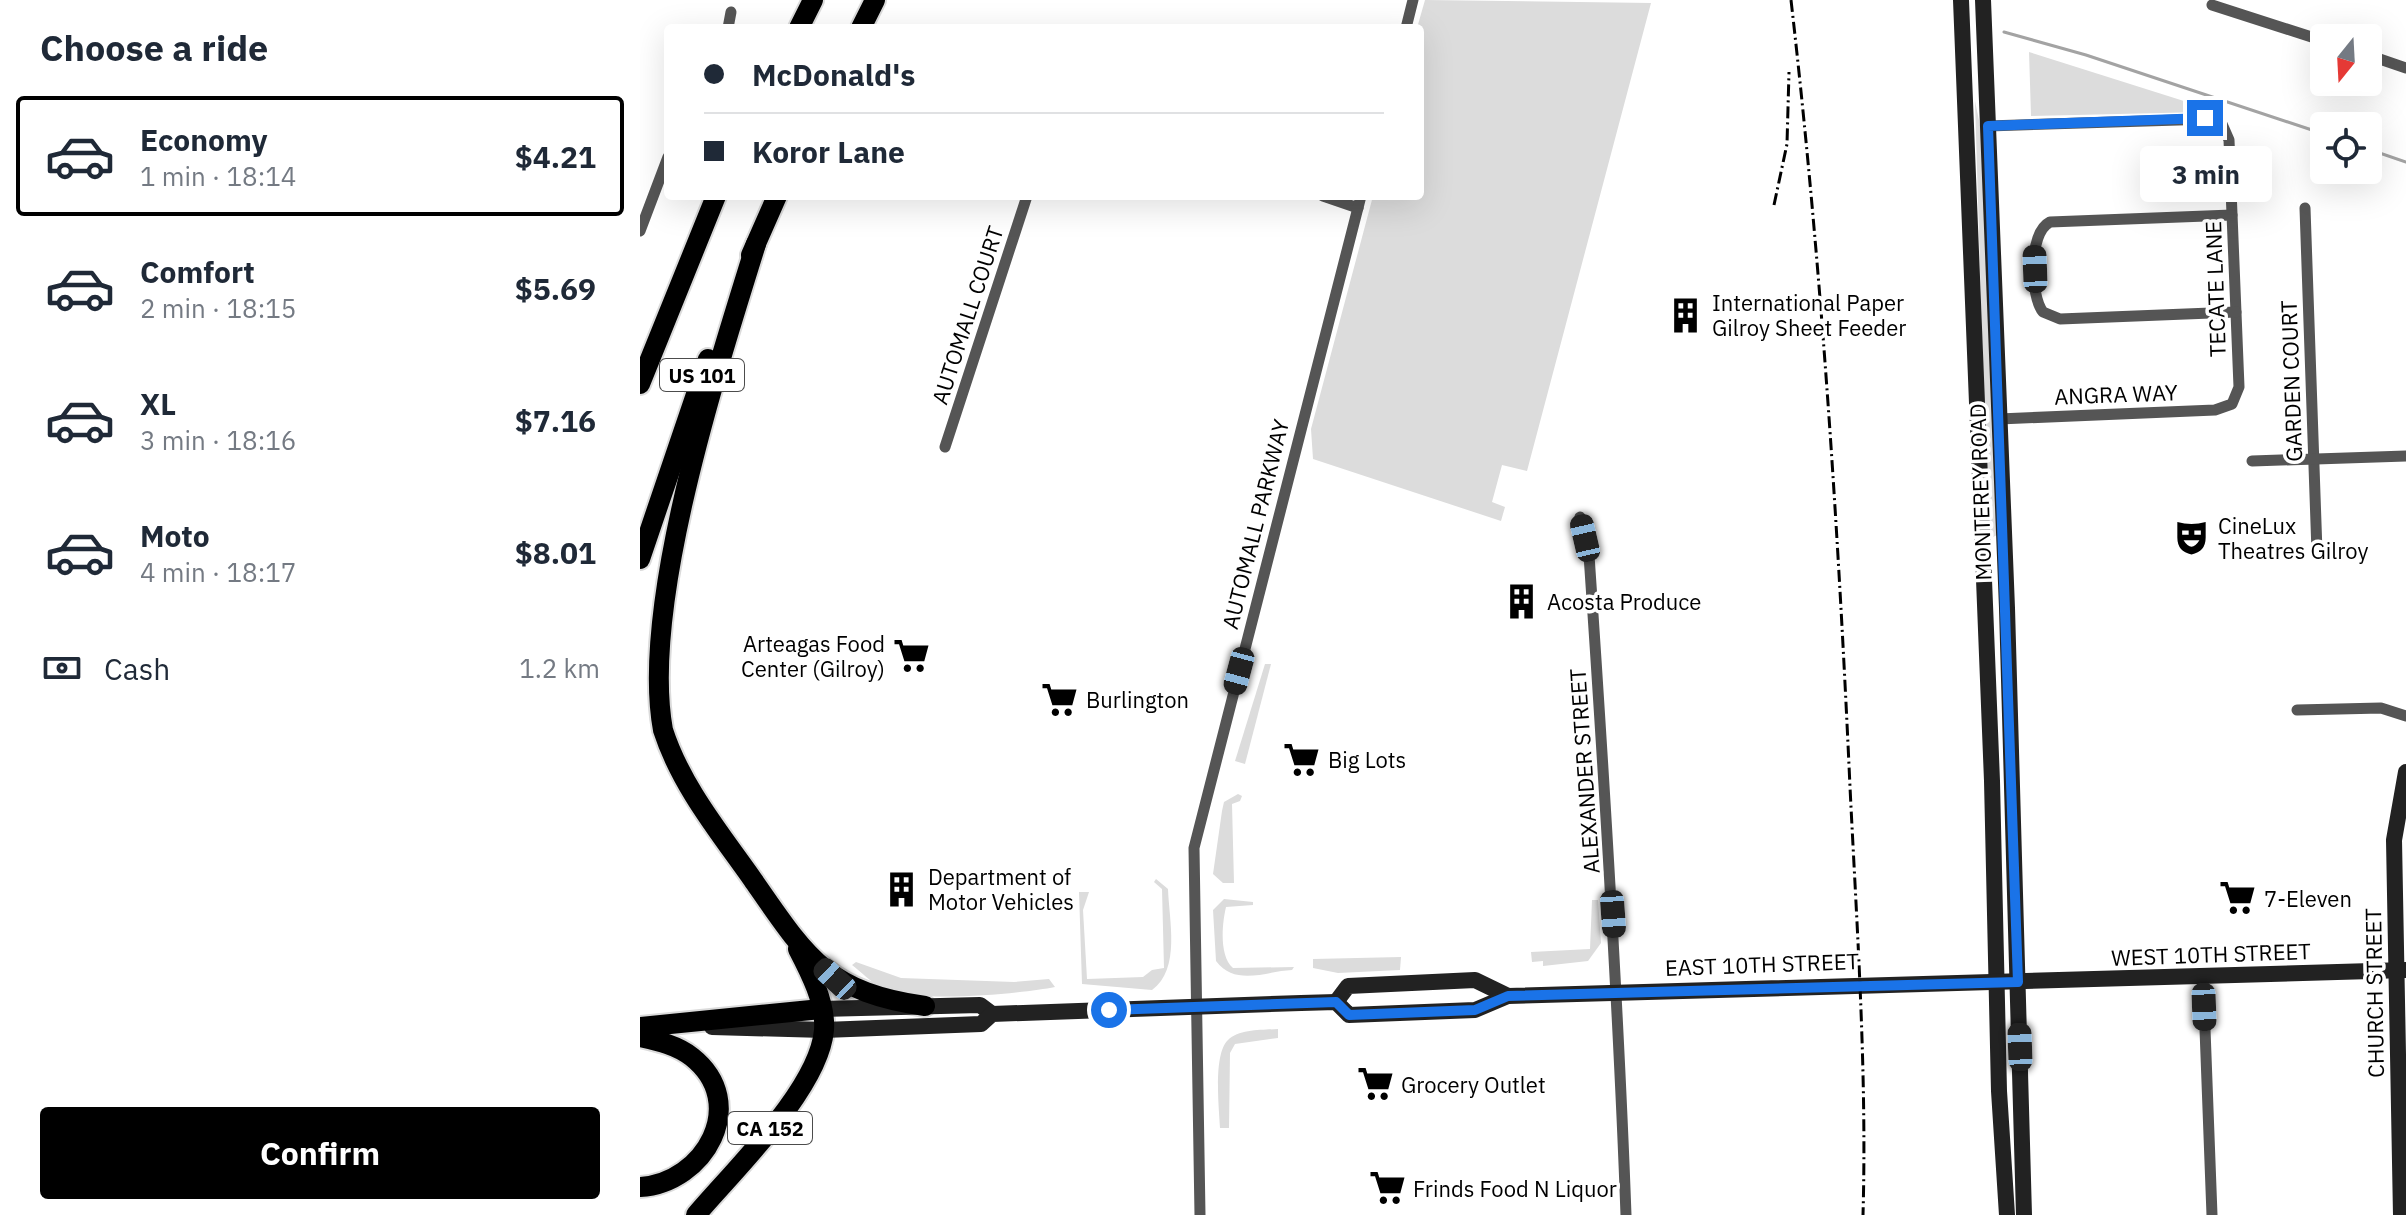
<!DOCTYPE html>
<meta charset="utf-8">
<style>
body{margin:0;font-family:"IBM Plex Sans",sans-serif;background:#f6f6f7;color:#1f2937;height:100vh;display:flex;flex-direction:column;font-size:30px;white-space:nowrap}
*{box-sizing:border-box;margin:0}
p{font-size:26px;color:#747a83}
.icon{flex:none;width:44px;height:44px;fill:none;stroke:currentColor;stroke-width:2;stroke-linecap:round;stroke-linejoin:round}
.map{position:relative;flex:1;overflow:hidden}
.sheet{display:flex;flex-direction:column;background:#fff;width:640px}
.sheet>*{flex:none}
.banner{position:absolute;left:24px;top:24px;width:760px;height:176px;border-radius:8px;box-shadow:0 8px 32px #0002;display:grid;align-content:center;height:176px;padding:0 40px;background:#fff}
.needle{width:52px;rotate:198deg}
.fabs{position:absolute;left:1670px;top:24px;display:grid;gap:16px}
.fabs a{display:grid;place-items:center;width:72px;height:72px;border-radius:8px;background:#fff;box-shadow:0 8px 32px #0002;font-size:40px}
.end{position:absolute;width:36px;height:36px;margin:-18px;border:10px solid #1a73e8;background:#fff;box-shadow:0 0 0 4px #fff}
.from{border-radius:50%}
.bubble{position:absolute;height:56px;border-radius:8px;background:#fff;box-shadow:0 8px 32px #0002;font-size:26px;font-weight:800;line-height:56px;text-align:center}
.car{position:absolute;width:24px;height:48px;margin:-24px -12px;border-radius:10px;box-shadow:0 0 6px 2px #0007;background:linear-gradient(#222 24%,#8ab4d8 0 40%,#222 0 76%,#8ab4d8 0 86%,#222 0)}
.banner b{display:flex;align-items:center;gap:28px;height:76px;font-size:30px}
.banner b+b{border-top:2px solid #e0e1e3}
.banner i{width:20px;height:20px;background:#1f2937}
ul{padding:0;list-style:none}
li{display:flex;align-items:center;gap:24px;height:120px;margin:0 16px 12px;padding:0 24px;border:4px solid transparent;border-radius:8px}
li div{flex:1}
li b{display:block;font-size:30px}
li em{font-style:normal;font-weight:800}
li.on{border-color:#000}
li>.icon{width:72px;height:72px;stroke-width:1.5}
h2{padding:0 40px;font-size:36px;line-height:96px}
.pay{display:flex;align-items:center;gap:20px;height:88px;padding:0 40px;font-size:30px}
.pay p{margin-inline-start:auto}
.primary-button{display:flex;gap:16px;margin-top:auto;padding:16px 40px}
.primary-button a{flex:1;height:92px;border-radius:8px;background:#000;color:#fff;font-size:32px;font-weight:800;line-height:92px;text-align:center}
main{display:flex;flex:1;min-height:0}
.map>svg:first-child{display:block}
.green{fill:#dcdcdc}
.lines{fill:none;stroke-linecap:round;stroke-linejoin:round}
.stream{stroke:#a3a3a3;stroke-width:3}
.highway-casing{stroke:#dbdbdb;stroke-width:24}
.street{stroke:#555;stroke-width:11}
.secondary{stroke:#222;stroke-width:16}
.highway{stroke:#000;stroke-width:20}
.rail{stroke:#000;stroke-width:3;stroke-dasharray:12 4 2 4;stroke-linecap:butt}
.route{stroke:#1a73e8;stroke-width:10}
.labels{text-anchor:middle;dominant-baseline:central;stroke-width:7;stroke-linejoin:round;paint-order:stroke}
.shield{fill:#fff;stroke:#4c4c4c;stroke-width:2}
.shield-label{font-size:20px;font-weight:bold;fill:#000}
.street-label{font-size:22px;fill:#000;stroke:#fff}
.poi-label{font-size:22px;fill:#000;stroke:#fff;text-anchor:start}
</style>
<main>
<section class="sheet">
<h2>Choose a ride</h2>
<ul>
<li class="on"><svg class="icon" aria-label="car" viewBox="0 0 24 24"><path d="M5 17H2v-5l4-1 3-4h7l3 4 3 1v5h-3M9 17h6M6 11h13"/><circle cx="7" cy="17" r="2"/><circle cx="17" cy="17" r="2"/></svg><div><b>Economy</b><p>1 min · 18:14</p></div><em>$4.21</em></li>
<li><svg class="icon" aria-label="car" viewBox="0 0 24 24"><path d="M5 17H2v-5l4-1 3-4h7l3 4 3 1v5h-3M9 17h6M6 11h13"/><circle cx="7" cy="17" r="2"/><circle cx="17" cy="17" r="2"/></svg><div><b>Comfort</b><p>2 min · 18:15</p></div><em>$5.69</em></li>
<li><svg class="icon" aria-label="car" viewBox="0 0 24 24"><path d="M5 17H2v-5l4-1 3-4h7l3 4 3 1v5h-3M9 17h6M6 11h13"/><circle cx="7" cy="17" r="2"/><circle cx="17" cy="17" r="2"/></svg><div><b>XL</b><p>3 min · 18:16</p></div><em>$7.16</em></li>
<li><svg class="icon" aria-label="car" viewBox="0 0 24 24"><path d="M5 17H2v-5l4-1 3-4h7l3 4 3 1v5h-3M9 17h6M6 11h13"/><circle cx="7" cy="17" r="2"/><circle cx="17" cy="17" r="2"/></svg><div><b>Moto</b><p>4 min · 18:17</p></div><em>$8.01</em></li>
</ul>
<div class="pay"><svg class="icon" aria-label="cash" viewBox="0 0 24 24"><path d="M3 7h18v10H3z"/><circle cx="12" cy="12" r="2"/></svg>Cash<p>1.2 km</p></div>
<div class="primary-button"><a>Confirm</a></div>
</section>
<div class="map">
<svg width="1766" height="1215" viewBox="0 0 1766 1215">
<rect width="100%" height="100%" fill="#fff"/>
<g class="green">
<polygon points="785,0 1011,3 887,471 862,465 852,502 865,507 861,521 673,459 671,429 733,196 780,196 777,28"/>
<polygon points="1389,52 1566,108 1564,112 1391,116"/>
<polygon points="1335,101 1341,130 1357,535 1351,538 1348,536"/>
<polygon points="625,664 631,664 605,764 595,761"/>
<polygon points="598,794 602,796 600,801 592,804 594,883 583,883 573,874 582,811 584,802"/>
<path d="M516,879L528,889C529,920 541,969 512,990L442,984L439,892H449L443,910L447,979L503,977L512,970L524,968L522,889L514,882Z"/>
<path d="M584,899L613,902V905L586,907C582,924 579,956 593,968L654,967L652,970C626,971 596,987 576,961L573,910Z"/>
<polygon points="952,900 958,900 961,943 948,961 903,966 903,961 892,962 891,952 950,949"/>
<polygon points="761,957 760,970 698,973 673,968 673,959"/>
<path d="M216,962L261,978L374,982L409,979L415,987C379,994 275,1004 242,988C231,982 221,972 212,965Z"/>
<path d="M638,1029V1038L595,1044L590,1053L589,1128H580C579,1108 573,1054 588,1040C599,1029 623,1030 638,1029Z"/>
</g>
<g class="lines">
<g class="stream">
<polyline points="1364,32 1446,55 1684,134"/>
<polyline points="1728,149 1766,162"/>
</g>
<defs>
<g id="highway">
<polyline points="159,28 173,0"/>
<polyline points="221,28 235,0"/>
<path d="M116,244C77,370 0,605 23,730C41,786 80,833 113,880C167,958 187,992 285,1006"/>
<polyline points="111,255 137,196"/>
<polyline points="0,384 76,196"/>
<polyline points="0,559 68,359"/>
<polyline points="0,1027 181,1009"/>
<path d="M0,1037C18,1041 37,1045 52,1057C110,1103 65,1183 0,1187"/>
<path d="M56,1215C94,1170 179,1089 184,1030C186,1003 170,972 158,949"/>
</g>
</defs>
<use href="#highway" class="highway-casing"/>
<g class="street">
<polyline points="1572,5 1684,41"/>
<polyline points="88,28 91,12"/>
<polyline points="766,28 773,0"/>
<polyline points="1728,55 1766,68"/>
<polyline points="1348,126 1571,119 1582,124 1589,140 1599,387 1592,404 1575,410 1359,419"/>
<polyline points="683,196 718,208"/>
<polyline points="1665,208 1677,552"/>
<path d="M1592,215L1410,222C1388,233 1390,295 1403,312L1420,319L1596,312"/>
<polyline points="0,231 28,157"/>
<polyline points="305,447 387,196"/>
<polyline points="1612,461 1766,456"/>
<path d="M940,517L949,555C964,775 978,995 986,1215"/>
<polyline points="1657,710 1741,708 1766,716"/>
<polyline points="1563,976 1572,1215"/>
<polyline points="560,1215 554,848 721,196"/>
</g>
<g class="secondary">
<polyline points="1321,0 1352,781 1359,1091 1367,1215"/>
<polyline points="1343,0 1367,608 1384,1215"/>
<polyline points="696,1002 708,986 835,980 868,996"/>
<polyline points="181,1009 340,1005 352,1014"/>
<polyline points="72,1027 184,1030 341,1024 352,1014 661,1003 696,1002 709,1015 835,1010 868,996 1766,970"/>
<polyline points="1761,1215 1754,840 1766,772"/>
</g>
<use href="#highway" class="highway"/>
<g class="rail">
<path d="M1151,0C1181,261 1198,524 1210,787C1217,929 1227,1073 1223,1215"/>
<polyline points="1134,205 1147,144 1149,72"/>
</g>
</g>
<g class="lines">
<polyline class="route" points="469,1010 696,1002 709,1015 835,1010 868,996 1378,982 1348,126 1565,118"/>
</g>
<defs>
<symbol id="building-bare" viewBox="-9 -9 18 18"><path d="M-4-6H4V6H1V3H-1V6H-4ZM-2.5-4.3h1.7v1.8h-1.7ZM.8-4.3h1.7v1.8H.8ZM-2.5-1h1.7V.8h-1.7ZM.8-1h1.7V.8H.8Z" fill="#000" stroke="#fff" stroke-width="2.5" paint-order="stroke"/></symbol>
<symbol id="theatre-bare" viewBox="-9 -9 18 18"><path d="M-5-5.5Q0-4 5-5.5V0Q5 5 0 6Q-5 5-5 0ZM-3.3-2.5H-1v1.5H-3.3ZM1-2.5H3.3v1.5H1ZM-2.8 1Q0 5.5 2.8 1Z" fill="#000" stroke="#fff" stroke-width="2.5" paint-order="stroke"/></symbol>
<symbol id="supermarket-bare" viewBox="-9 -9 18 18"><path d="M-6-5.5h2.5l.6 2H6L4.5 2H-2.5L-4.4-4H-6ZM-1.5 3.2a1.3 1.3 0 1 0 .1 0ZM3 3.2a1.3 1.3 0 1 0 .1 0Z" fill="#000" stroke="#fff" stroke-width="2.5" paint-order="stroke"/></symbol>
</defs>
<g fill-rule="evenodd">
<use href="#building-bare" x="1020" y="290" width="51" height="51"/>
<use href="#theatre-bare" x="1526" y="512" width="51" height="51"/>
<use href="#building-bare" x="856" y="576" width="51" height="51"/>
<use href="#supermarket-bare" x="246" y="630" width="51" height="51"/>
<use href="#supermarket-bare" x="394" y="674" width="51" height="51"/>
<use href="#supermarket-bare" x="636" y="734" width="51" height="51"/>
<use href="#building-bare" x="236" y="864" width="51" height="51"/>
<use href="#supermarket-bare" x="1572" y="872" width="51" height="51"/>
<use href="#supermarket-bare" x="710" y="1058" width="51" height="51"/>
<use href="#supermarket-bare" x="722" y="1162" width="51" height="51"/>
</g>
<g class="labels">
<g class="shield">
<rect x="20" y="359" width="84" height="32" rx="6"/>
<rect x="88" y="1112" width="84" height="32" rx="6"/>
</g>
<g class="shield-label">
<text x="62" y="375">US 101</text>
<text x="130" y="1128">CA 152</text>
</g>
<g class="street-label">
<text transform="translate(1575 289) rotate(-92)">TECATE LANE</text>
<text transform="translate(327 315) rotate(-72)">AUTOMALL COURT</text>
<text transform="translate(1651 381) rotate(-92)">GARDEN COURT</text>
<text transform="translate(1476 394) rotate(-2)">ANGRA WAY</text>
<text transform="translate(1340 492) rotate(-92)">MONTEREY ROAD</text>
<text transform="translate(615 524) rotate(-76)">AUTOMALL PARKWAY</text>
<text transform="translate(944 771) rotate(-94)">ALEXANDER STREET</text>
<text transform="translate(1571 954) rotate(-2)">WEST 10TH STREET</text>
<text transform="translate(1122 964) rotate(-2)">EAST 10TH STREET</text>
<text transform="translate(1734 993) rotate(-91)">CHURCH STREET</text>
</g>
<g class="poi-label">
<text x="1072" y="302">International Paper<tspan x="1072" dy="25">Gilroy Sheet Feeder</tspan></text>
<text x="1578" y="525">CineLux<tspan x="1578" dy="25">Theatres Gilroy</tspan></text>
<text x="907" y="601">Acosta Produce</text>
<text x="245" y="643" text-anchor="end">Arteagas Food<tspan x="245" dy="25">Center (Gilroy)</tspan></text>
<text x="446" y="699">Burlington</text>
<text x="688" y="759">Big Lots</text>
<text x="288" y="876">Department of<tspan x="288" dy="25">Motor Vehicles</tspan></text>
<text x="1624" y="898">7-Eleven</text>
<text x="761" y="1084">Grocery Outlet</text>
<text x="773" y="1188">Frinds Food N Liquor</text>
</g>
</g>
</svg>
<div class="fabs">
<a><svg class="needle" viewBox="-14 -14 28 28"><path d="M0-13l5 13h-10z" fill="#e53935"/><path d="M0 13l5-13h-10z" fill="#747a83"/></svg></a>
<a><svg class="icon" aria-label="locate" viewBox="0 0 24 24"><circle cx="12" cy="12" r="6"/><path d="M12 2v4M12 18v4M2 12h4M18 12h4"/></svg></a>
</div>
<i class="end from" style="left:469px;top:1010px"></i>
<i class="end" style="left:1565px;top:118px"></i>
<div class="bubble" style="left:1500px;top:146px;width:132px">3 min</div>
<i class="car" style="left:1395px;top:269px;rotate:358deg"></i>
<i class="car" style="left:945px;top:538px;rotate:347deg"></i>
<i class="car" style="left:599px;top:671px;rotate:195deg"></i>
<i class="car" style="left:973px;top:914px;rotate:176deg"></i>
<i class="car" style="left:195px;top:979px;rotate:313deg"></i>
<i class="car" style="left:1564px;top:1007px;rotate:178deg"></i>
<i class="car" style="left:1380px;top:1047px;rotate:358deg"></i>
<div class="banner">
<b><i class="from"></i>McDonald's</b>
<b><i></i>Koror Lane</b>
</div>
</div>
</main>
